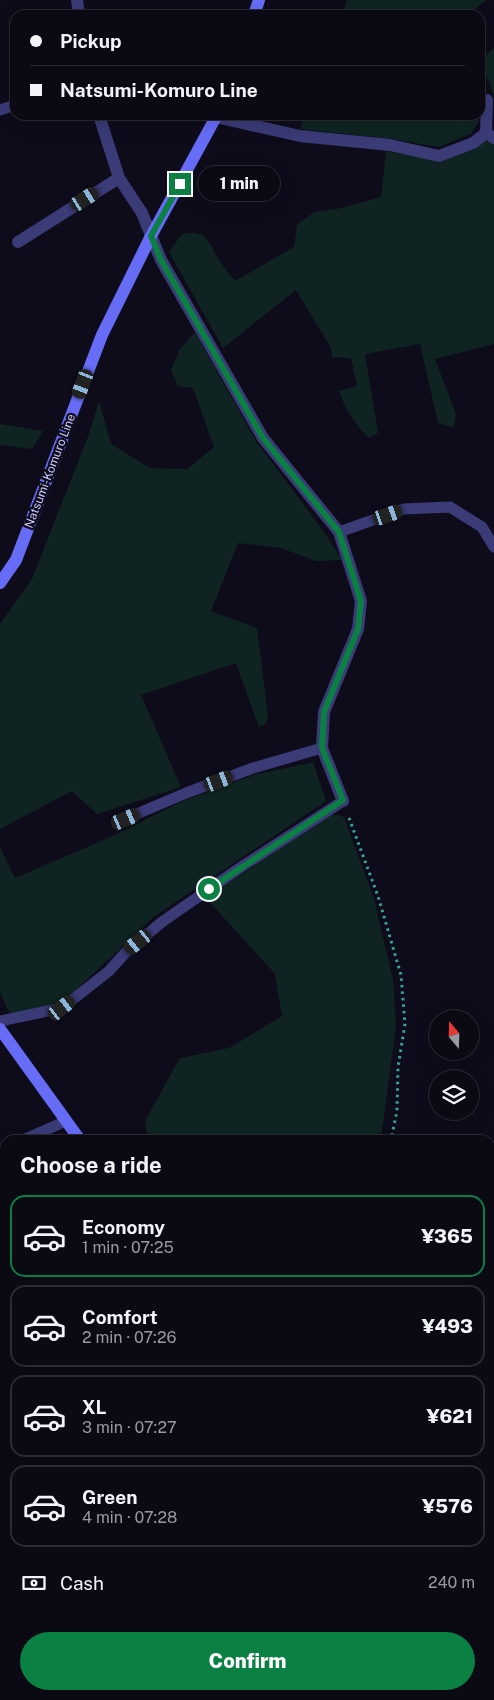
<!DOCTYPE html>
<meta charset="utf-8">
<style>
body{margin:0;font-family:"Public Sans",sans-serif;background:#181722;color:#f1f3f6;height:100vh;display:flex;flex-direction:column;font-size:19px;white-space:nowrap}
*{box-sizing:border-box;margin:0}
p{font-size:16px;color:#999aa0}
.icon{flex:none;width:28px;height:28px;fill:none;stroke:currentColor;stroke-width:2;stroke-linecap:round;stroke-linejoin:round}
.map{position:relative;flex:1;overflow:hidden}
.side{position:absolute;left:0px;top:1135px;width:495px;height:565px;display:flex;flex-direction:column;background:#0a0914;border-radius:15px 15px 0 0;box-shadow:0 5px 20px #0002,0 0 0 1px #2a2a34}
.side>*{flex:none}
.top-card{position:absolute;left:10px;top:10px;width:475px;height:110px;border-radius:15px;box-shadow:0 5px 20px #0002,0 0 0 1px #2a2a34;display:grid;align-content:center;height:110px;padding:0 20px;background:#0a0914}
.needle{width:32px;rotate:341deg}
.controls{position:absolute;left:429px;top:1010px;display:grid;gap:10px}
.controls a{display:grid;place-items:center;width:50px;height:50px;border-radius:50%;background:#0a0914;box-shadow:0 5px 20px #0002,0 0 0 1px #2a2a34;font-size:25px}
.end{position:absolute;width:22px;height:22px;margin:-11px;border:6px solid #0b8043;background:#fff;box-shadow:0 0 0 2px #fff}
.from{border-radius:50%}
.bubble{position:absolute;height:35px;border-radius:18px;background:#0a0914;box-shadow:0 5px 20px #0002,0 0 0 1px #2a2a34;font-size:16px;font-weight:800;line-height:35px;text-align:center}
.car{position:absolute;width:15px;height:30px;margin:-15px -8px;border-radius:6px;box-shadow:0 0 4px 1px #0007;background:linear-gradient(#222 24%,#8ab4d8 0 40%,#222 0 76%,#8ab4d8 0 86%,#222 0)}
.top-card b{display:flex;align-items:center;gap:18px;height:48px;font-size:19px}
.top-card b+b{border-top:1px solid #2a2a34}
.top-card i{width:12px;height:12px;background:#f1f3f6}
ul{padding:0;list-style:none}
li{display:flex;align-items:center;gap:15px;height:82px;margin:0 10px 8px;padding:0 10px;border:2px solid #2a2a34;border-radius:15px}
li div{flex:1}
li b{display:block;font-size:19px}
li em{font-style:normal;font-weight:800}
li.active{border-color:#0b8043}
li>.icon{width:45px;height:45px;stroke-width:1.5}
h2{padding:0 20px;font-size:22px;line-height:60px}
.pay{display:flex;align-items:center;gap:12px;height:55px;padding:0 20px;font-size:19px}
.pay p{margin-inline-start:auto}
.button{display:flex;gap:10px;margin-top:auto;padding:10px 20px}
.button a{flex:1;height:58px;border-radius:30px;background:#0b8043;color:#fff;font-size:20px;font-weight:800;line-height:58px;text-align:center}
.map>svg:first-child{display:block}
.green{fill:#0f2422}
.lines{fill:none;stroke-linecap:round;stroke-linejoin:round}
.path{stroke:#33a597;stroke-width:3;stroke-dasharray:2.5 4;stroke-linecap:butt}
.lane{stroke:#3a3b77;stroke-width:11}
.street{stroke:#3a3b77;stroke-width:12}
.secondary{stroke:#666cf6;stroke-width:12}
.route{stroke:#0b8043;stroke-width:6}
.labels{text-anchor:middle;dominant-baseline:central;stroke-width:4.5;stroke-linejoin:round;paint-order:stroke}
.street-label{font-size:12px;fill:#ccc9fc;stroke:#0e0c1b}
</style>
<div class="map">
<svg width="494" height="1700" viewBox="0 0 494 1700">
<rect width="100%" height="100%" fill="#0e0c1b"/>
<g class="green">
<polygon points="347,0 486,0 468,15 342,15"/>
<polygon points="494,48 494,100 493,92 480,61"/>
<polygon points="305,115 479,115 479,121 472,133 439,147 392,139 300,129"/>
<path d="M486,141L494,142V344L435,359L456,414L454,428L438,423L420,344L365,354L378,433L369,438C353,422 346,411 339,391L357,386L351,358L332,357L331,348L296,290L223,348L169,252L182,234C207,230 207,240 218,258C223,266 229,274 235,281L294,247L297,225L314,212L342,208L381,197L386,151L440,160Z"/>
<polygon points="195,332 256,441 326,535 342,560 316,561 281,548 238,543 211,611 257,628 268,716 266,724 259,727 236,663 141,695 181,787 97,814 72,791 0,829 0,624 32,579 89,434 99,401 111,444 150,468 187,469 214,447 193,388 178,386 171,370 180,349"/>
<polygon points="0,424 43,431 32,449 0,445"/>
<polygon points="313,762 326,801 155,916 62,1003 10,1014 0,993 0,847 15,878 106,839 183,801 254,775"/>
<polygon points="331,814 344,817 374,899 393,980 396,1025 381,1140 147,1140 145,1121 180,1058 229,1048 282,1016 275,974 206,898"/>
<polygon points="158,1695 251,1695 250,1700 158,1700"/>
</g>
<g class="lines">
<g class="path">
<polyline points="349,818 378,896 401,975 405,1024 398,1067 397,1111 391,1140"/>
<polyline points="490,1555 494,1562"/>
<polyline points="256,1700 257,1695"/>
</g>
<g class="lane">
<polyline points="0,110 15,105"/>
<polyline points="339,532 404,509 450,507 482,527 494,547"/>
<polyline points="125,819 186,793 253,768 322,748"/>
<polyline points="0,1021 62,1008 109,971 126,952 162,922 241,867 343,801"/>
<polyline points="23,1140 66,1121"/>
<polyline points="0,1151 5,1148"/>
<polyline points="0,1325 5,1325"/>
</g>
<g class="street">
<polyline points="77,0 79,15"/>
<polyline points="99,115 119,178 142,213 161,260 263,438 339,532 361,601 358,629 324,712 322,748 343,801"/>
<polyline points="216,117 300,136 390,145 439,156 473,143 486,133 494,138"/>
<polyline points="486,133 487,100"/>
<polyline points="18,242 119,178"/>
<polyline points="0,1477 5,1477"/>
</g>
<g class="secondary">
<polyline points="254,15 259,0"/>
<polyline points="0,583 16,560 102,335 151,236 217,115"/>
<polyline points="0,1029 80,1140"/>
<polyline points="140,1700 140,1695"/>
</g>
</g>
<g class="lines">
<polyline class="route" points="180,184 151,236 161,260 263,438 339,532 361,601 358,629 324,712 322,748 343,800 209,889"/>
</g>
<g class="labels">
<g class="street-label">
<text transform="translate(50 471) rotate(-69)">Natsumi-Komuro Line</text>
</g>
</g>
</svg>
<div class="controls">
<a><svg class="needle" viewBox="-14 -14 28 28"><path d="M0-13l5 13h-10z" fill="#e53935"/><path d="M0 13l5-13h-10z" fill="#999aa0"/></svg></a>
<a><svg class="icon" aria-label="layers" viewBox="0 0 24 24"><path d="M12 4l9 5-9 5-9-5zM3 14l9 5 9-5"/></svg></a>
</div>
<i class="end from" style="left:209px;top:889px"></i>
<i class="end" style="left:180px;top:184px"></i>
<div class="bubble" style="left:198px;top:166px;width:82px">1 min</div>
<i class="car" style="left:85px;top:199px;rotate:58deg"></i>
<i class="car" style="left:83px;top:384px;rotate:201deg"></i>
<i class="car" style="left:388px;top:515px;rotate:71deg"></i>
<i class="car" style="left:219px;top:781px;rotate:69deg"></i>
<i class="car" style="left:126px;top:819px;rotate:67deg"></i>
<i class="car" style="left:138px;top:942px;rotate:231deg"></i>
<i class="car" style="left:62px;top:1008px;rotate:52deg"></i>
<div class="top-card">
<b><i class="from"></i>Pickup</b>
<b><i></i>Natsumi-Komuro Line</b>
</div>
<section class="side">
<h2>Choose a ride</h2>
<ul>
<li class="active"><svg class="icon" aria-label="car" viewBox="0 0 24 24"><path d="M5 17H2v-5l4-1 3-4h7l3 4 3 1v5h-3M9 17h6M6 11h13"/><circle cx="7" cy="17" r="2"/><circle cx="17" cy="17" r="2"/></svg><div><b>Economy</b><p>1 min · 07:25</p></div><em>¥365</em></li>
<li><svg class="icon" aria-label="car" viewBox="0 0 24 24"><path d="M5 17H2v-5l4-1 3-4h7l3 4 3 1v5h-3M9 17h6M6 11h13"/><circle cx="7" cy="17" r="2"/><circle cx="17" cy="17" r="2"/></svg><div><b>Comfort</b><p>2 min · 07:26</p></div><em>¥493</em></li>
<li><svg class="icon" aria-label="car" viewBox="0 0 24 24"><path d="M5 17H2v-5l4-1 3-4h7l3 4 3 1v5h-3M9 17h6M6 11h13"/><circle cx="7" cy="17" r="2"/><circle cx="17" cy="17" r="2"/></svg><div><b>XL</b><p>3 min · 07:27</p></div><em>¥621</em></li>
<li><svg class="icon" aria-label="car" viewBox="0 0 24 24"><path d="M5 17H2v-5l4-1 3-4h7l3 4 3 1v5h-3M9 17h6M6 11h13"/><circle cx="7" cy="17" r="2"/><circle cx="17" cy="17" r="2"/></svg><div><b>Green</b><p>4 min · 07:28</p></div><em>¥576</em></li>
</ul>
<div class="pay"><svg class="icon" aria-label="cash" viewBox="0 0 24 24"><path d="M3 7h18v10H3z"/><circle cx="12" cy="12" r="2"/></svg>Cash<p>240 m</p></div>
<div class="button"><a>Confirm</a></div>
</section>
</div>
